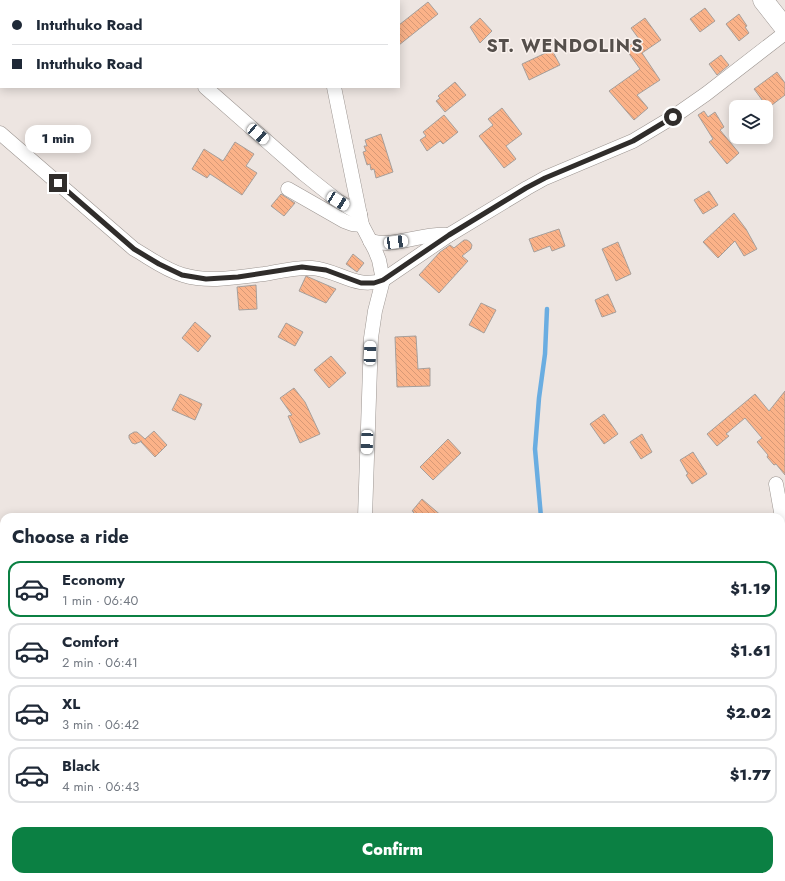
<!DOCTYPE html>
<meta charset="utf-8">
<style>
body{margin:0;font-family:Jost,sans-serif;background:#f2f2f3;color:#1f2937;height:100vh;display:flex;flex-direction:column;font-size:15px;white-space:nowrap}
*{box-sizing:border-box;margin:0}
p{font-size:13px;color:#747a83}
.icon{flex:none;width:22px;height:22px;fill:none;stroke:currentColor;stroke-width:2;stroke-linecap:round;stroke-linejoin:round}
.map{position:relative;flex:1;overflow:hidden}
.details{position:absolute;left:0px;top:513px;width:785px;height:368px;display:flex;flex-direction:column;background:#fff;border-radius:12px 12px 0 0;box-shadow:0 2px 10px #0003}
.details>*{flex:none}
.guide{position:absolute;left:0px;top:0px;width:400px;height:88px;box-shadow:0 2px 10px #0003;display:grid;align-content:center;height:88px;padding:0 12px;background:#fff}
.fabs{position:absolute;left:729px;top:100px;display:grid;gap:8px}
.fabs a{display:grid;place-items:center;width:44px;height:44px;border-radius:8px;background:#fff;box-shadow:0 2px 10px #0003;font-size:20px}
.end{position:absolute;width:18px;height:18px;margin:-9px;border:5px solid #302d2b;background:#fff;box-shadow:0 0 0 2px #fff}
.from{border-radius:50%}
.bubble{position:absolute;height:28px;border-radius:12px;background:#fff;box-shadow:0 2px 10px #0003;font-size:13px;font-weight:800;line-height:28px;text-align:center}
.car{position:absolute;width:12px;height:24px;margin:-12px -6px;border-radius:5px;box-shadow:0 0 3px 1px #0007;background:linear-gradient(#fff 24%,#345 0 40%,#fff 0 76%,#345 0 86%,#fff 0)}
.guide b{display:flex;align-items:center;gap:14px;height:38px;font-size:15px}
.guide b+b{border-top:1px solid #e0e1e3}
.guide i{width:10px;height:10px;background:#1f2937}
ul{padding:0;list-style:none}
li{display:flex;align-items:center;gap:12px;height:56px;margin:0 8px 6px;padding:0 4px;border:2px solid #e0e1e3;border-radius:12px}
li div{flex:1}
li b{display:block;font-size:15px}
li em{font-style:normal;font-weight:800}
li.selected{border-color:#0b8043}
li>.icon{width:36px;height:36px;stroke-width:1.5}
h2{padding:0 12px;font-size:18px;line-height:48px}
.button{display:flex;gap:8px;margin-top:auto;padding:8px 12px}
.button a{flex:1;height:46px;border-radius:12px;background:#0b8043;color:#fff;font-size:16px;font-weight:800;line-height:46px;text-align:center}
.map>svg:first-child{display:block}
.lines{fill:none;stroke-linecap:round;stroke-linejoin:round}
.stream{stroke:#6aade1;stroke-width:4.5}
.building{fill:url(#building-back-hatch);stroke:#a69f9b}
.lane-casing{stroke:#9c9591;stroke-width:8}
.street-casing{stroke:#9c9591;stroke-width:15}
.secondary-casing{stroke:#9c9591;stroke-width:21}
.lane{stroke:#fff;stroke-width:7}
.street{stroke:#fff;stroke-width:14}
.secondary{stroke:#fff;stroke-width:20}
.route{stroke:#302d2b;stroke-width:5}
.labels{text-anchor:middle;dominant-baseline:central;stroke-width:3;stroke-linejoin:round;paint-order:stroke}
.district-label{font-size:18px;font-weight:bold;letter-spacing:1px;fill:#554f4b;stroke:#faf2ee}
</style>
<div class="map">
<svg width="785" height="881" viewBox="0 0 785 881">
<defs>
<pattern id="building-back-hatch" width="6" height="6" patternUnits="userSpaceOnUse"><rect width="6" height="6" fill="#fbb288"/><path d="M-1 5l2 2M0 0l6 6M5-1l2 2" fill="none" stroke="#d79976"/></pattern>
</defs>
<rect width="100%" height="100%" fill="#ede5e1"/>
<g class="lines">
<g class="stream">
<polyline points="541,517 535,449 539,398 545,354 547,309"/>
<polyline points="0,607 4,613"/>
<polyline points="360,877 365,881"/>
<polyline points="461,881 466,877"/>
</g>
</g>
<g class="building">
<polygon points="428,2 438,14 399,45 399,25"/>
<polygon points="705,8 715,21 700,32 690,19"/>
<polygon points="739,14 747,26 745,27 749,33 739,41 726,24"/>
<polygon points="480,18 492,31 480,43 470,27"/>
<polygon points="645,18 661,40 642,53 660,80 637,95 648,108 634,120 609,91 640,69 625,48 639,39 631,28"/>
<polygon points="552,50 560,65 529,80 522,64"/>
<polygon points="721,55 729,65 717,75 709,64"/>
<polygon points="777,72 785,83 785,95 768,108 754,89"/>
<polygon points="455,82 466,95 445,112 436,101 440,98 438,96"/>
<polygon points="502,108 522,134 506,146 516,159 504,168 479,136 493,125 488,119"/>
<polygon points="704,111 708,117 715,112 724,127 720,130 739,153 727,164 709,142 713,139 698,115"/>
<polygon points="444,115 458,132 443,144 440,141 427,151 420,140 426,136 423,132"/>
<polygon points="381,134 393,172 376,178 374,169 371,170 370,164 367,165 363,152 366,151 364,146 367,146 365,140"/>
<polygon points="235,142 254,154 246,166 257,173 242,195 210,174 207,178 192,169 204,149 223,161"/>
<polygon points="709,191 718,205 703,214 694,200"/>
<polygon points="281,194 295,203 284,216 271,206"/>
<polygon points="734,213 746,229 757,249 744,256 735,241 718,258 703,242"/>
<polygon points="559,229 565,246 552,251 550,246 534,252 529,239"/>
<polygon points="464,240 467,240 470,242 472,245 471,249 462,256 468,261 439,293 419,275 440,252 450,245 454,248"/>
<polygon points="618,242 631,274 616,281 602,249"/>
<polygon points="353,254 364,263 357,272 346,264"/>
<polygon points="306,276 336,289 326,303 299,291"/>
<polygon points="256,285 257,309 239,310 237,287"/>
<polygon points="608,294 616,312 602,317 595,300"/>
<polygon points="481,303 496,310 484,333 469,325"/>
<polygon points="195,322 211,336 198,352 182,338"/>
<polygon points="286,323 303,332 295,346 278,337"/>
<polygon points="416,336 418,369 430,368 430,386 397,387 395,337"/>
<polygon points="331,356 346,373 329,388 314,370"/>
<polygon points="294,388 305,402 320,434 300,443 288,416 292,415 280,398"/>
<polygon points="785,391 785,475 776,464 774,465 767,457 768,455 757,442 762,438 745,418 726,434 729,436 717,446 707,434 755,394 769,411"/>
<polygon points="180,394 202,404 195,420 172,410"/>
<polygon points="604,414 618,434 604,444 590,424"/>
<polygon points="154,431 167,445 155,457 141,442 142,441 135,444 132,443 129,438 129,435 134,432 137,432 145,439"/>
<polygon points="642,434 652,452 641,459 630,442"/>
<polygon points="448,439 461,453 433,480 420,467"/>
<polygon points="693,452 707,474 692,484 686,475 688,474 680,460"/>
<polygon points="422,499 443,517 410,517 414,512 412,511"/>
</g>
<g class="lines">
<defs>
<polyline id="lane" points="0,778 4,778"/>
<g id="street">
<polyline points="116,0 117,1"/>
<polyline points="312,1 313,0"/>
<polyline points="205,87 304,174 338,201 360,214"/>
<polyline points="334,87 362,225 375,250 379,260 383,280 375,311 371,338 365,517"/>
<path d="M0,133L134,249C150,258 165,270 183,275C209,283 238,277 264,274C281,271 296,267 312,268C339,270 356,290 383,280L449,235L527,188L545,178L633,141L673,117L706,94L785,33"/>
<polyline points="288,189 344,221 352,224 362,225"/>
<path d="M370,241C375,242 380,243 386,243C408,242 426,233 449,235"/>
<polyline points="776,484 783,523 785,528"/>
<polyline points="781,801 785,798"/>
<polyline points="709,877 711,881"/>
</g>
<polyline id="secondary" points="763,0 785,28"/>
</defs>
<use href="#lane" class="lane-casing"/>
<use href="#street" class="street-casing"/>
<use href="#secondary" class="secondary-casing"/>
<use href="#lane" class="lane"/>
<use href="#street" class="street"/>
<use href="#secondary" class="secondary"/>
</g>
<g class="lines">
<polyline class="route" points="58,183 134,249 159,264 182,275 206,279 238,277 302,267 326,270 361,283 374,283 383,280 449,235 526,188 545,178 633,141 673,117"/>
</g>
<g class="labels">
<g class="district-label">
<text x="565" y="46">ST. WENDOLINS</text>
</g>
</g>
</svg>
<div class="fabs">
<a><svg class="icon" aria-label="layers" viewBox="0 0 24 24"><path d="M12 4l9 5-9 5-9-5zM3 14l9 5 9-5"/></svg></a>
</div>
<i class="end from" style="left:673px;top:117px"></i>
<i class="end" style="left:58px;top:183px"></i>
<div class="bubble" style="left:25px;top:125px;width:66px">1 min</div>
<i class="car" style="left:258px;top:134px;rotate:131deg"></i>
<i class="car" style="left:338px;top:201px;rotate:122deg"></i>
<i class="car" style="left:396px;top:242px;rotate:82deg"></i>
<i class="car" style="left:370px;top:353px;rotate:2deg"></i>
<i class="car" style="left:367px;top:442px;rotate:182deg"></i>
<div class="guide">
<b><i class="from"></i>Intuthuko Road</b>
<b><i></i>Intuthuko Road</b>
</div>
<section class="details">
<h2>Choose a ride</h2>
<ul>
<li class="selected"><svg class="icon" aria-label="car" viewBox="0 0 24 24"><path d="M5 17H2v-5l4-1 3-4h7l3 4 3 1v5h-3M9 17h6M6 11h13"/><circle cx="7" cy="17" r="2"/><circle cx="17" cy="17" r="2"/></svg><div><b>Economy</b><p>1 min · 06:40</p></div><em>$1.19</em></li>
<li><svg class="icon" aria-label="car" viewBox="0 0 24 24"><path d="M5 17H2v-5l4-1 3-4h7l3 4 3 1v5h-3M9 17h6M6 11h13"/><circle cx="7" cy="17" r="2"/><circle cx="17" cy="17" r="2"/></svg><div><b>Comfort</b><p>2 min · 06:41</p></div><em>$1.61</em></li>
<li><svg class="icon" aria-label="car" viewBox="0 0 24 24"><path d="M5 17H2v-5l4-1 3-4h7l3 4 3 1v5h-3M9 17h6M6 11h13"/><circle cx="7" cy="17" r="2"/><circle cx="17" cy="17" r="2"/></svg><div><b>XL</b><p>3 min · 06:42</p></div><em>$2.02</em></li>
<li><svg class="icon" aria-label="car" viewBox="0 0 24 24"><path d="M5 17H2v-5l4-1 3-4h7l3 4 3 1v5h-3M9 17h6M6 11h13"/><circle cx="7" cy="17" r="2"/><circle cx="17" cy="17" r="2"/></svg><div><b>Black</b><p>4 min · 06:43</p></div><em>$1.77</em></li>
</ul>
<div class="button"><a>Confirm</a></div>
</section>
</div>
